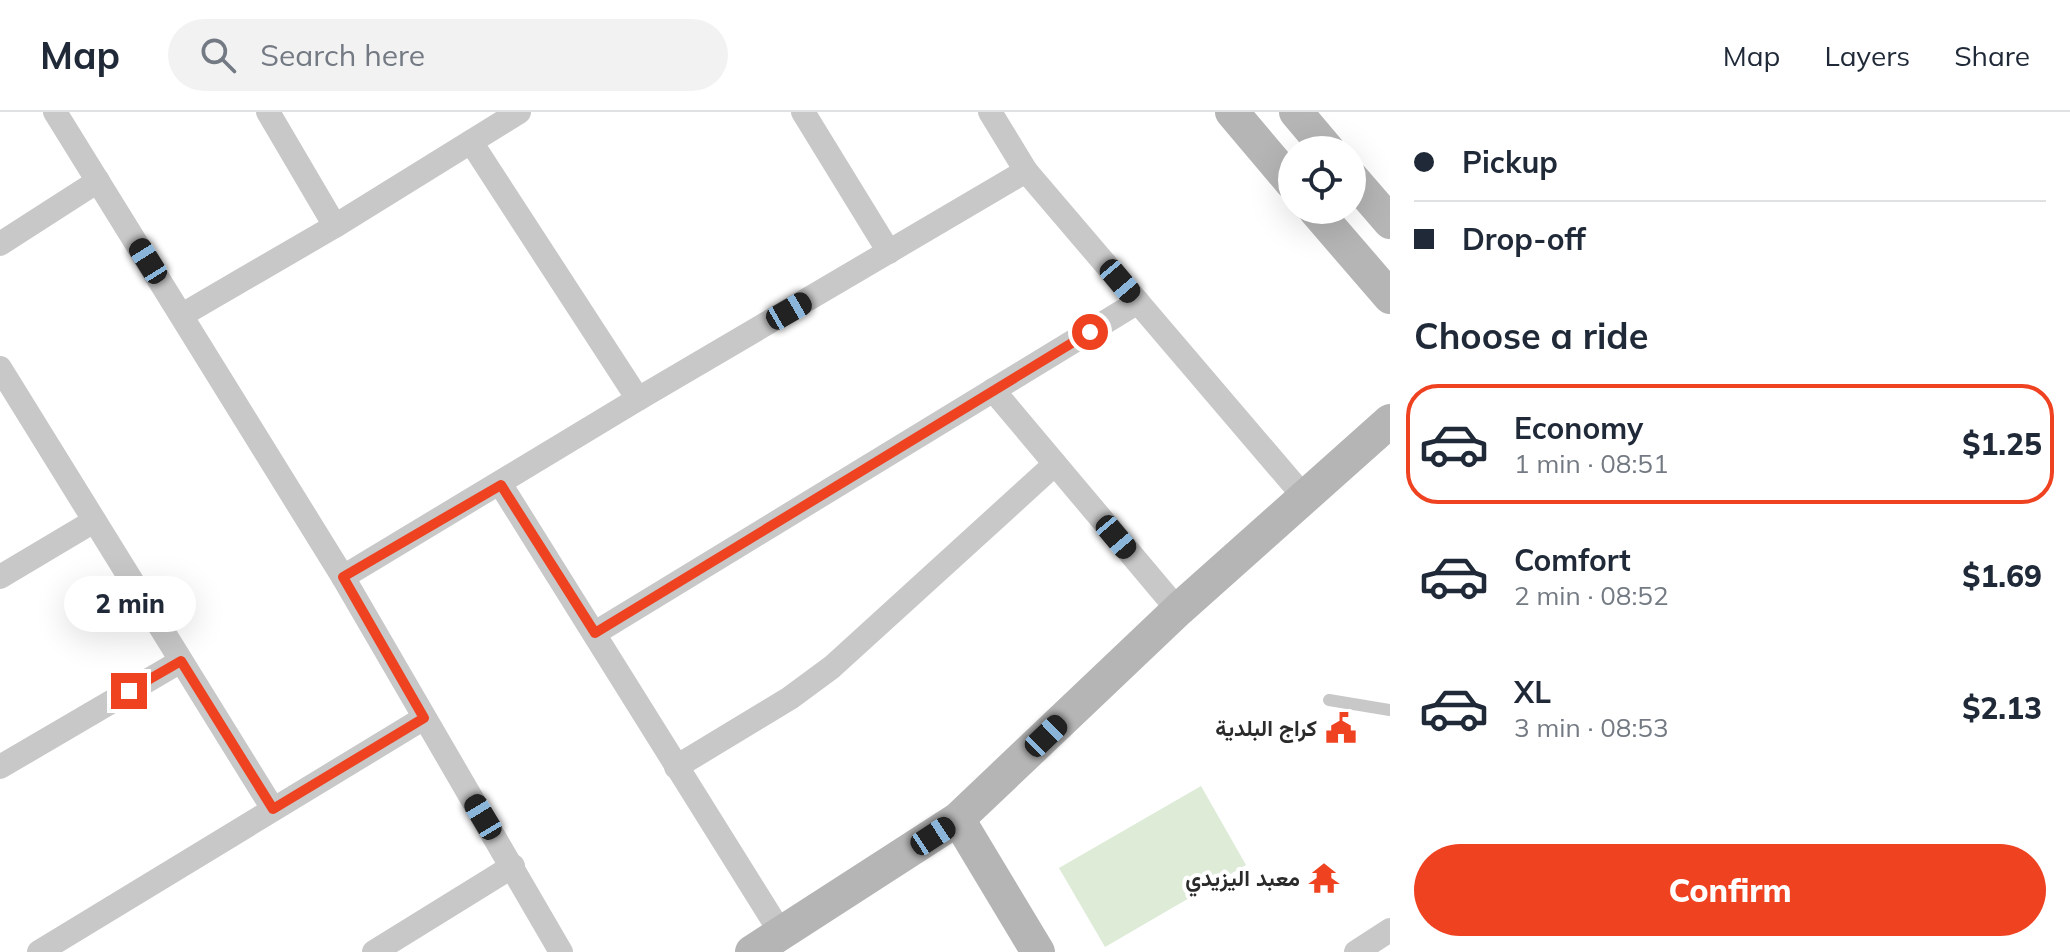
<!DOCTYPE html>
<meta charset="utf-8">
<style>
body{margin:0;font-family:Mulish,Vazirmatn,sans-serif;background:#f2f2f3;color:#1f2937;height:100vh;display:flex;flex-direction:column;font-size:30px;white-space:nowrap}
*{box-sizing:border-box;margin:0}
p{font-size:26px;color:#747a83}
.icon{flex:none;width:44px;height:44px;fill:none;stroke:currentColor;stroke-width:2;stroke-linecap:round;stroke-linejoin:round}
.map{position:relative;flex:1;overflow:hidden}
.panel{display:flex;flex-direction:column;background:#fff;width:680px}
.panel>*{flex:none}
.banner{display:grid;align-content:center;height:176px;padding:0 24px;background:#fff}
.buttons{position:absolute;left:1278px;top:24px;display:grid;gap:16px}
.buttons a{display:grid;place-items:center;width:88px;height:88px;border-radius:50%;background:#fff;box-shadow:0 8px 32px #0002;font-size:40px}
.end{position:absolute;width:36px;height:36px;margin:-18px;border:10px solid #ef4221;background:#fff;box-shadow:0 0 0 4px #fff}
.from{border-radius:50%}
.bubble{position:absolute;height:56px;border-radius:28px;background:#fff;box-shadow:0 8px 32px #0002;font-size:26px;font-weight:800;line-height:56px;text-align:center}
.car{position:absolute;width:24px;height:48px;margin:-24px -12px;border-radius:10px;box-shadow:0 0 6px 2px #0007;background:linear-gradient(#222 24%,#8ab4d8 0 40%,#222 0 76%,#8ab4d8 0 86%,#222 0)}
.banner b{display:flex;align-items:center;gap:28px;height:76px;font-size:30px}
.banner b+b{border-top:2px solid #e0e1e3}
.banner i{width:20px;height:20px;background:#1f2937}
ul{padding:0;list-style:none}
li{display:flex;align-items:center;gap:24px;height:120px;margin:0 16px 12px;padding:0 8px;border:4px solid transparent;border-radius:32px}
li div{flex:1}
li b{display:block;font-size:30px}
li em{font-style:normal;font-weight:800}
li.on{border-color:#ef4221}
li>.icon{width:72px;height:72px;stroke-width:1.5}
h2{padding:0 24px;font-size:36px;line-height:96px}
.cta{display:flex;gap:16px;margin-top:auto;padding:16px 24px}
.cta a{flex:1;height:92px;border-radius:48px;background:#ef4221;color:#fff;font-size:32px;font-weight:800;line-height:92px;text-align:center}
header{display:flex;align-items:center;gap:48px;box-sizing:border-box;height:112px;padding:0 40px;background:#fff;border-bottom:2px solid #e0e1e3}
header strong{font-size:38px}
nav{display:flex;gap:44px;margin-inline-start:auto;font-size:28px}
.search{width:560px;height:72px;background:#f2f2f3;display:flex;align-items:center;gap:20px;box-sizing:border-box;padding:0 28px;border-radius:44px;color:#747a83;font-size:30px}
main{display:flex;flex:1;min-height:0}
.map>svg:first-child{display:block}
.green{fill:#ddebd7}
.lines{fill:none;stroke-linecap:round;stroke-linejoin:round}
.lane{stroke:#c8c8c8;stroke-width:12}
.street{stroke:#c8c8c8;stroke-width:24}
.secondary{stroke:#b5b5b5;stroke-width:34}
.route{stroke:#ef4221;stroke-width:10}
.labels{text-anchor:middle;dominant-baseline:central;stroke-width:8;stroke-linejoin:round;paint-order:stroke}
.poi-label{font-size:22px;font-weight:bold;fill:#2b2b2b;stroke:#fff;text-anchor:end}
</style>
<header>
<strong>Map</strong>
<div class="search"><svg class="icon" aria-label="search" viewBox="0 0 24 24"><circle cx="10" cy="10" r="6"/><path d="M15 15l6 6"/></svg>Search here</div>
<nav><a>Map</a><a>Layers</a><a>Share</a></nav>
</header>
<main>
<div class="map">
<svg width="1390" height="840" viewBox="0 0 1390 840">
<rect width="100%" height="100%" fill="#fff"/>
<polygon class="green" points="1201,674 1246,753 1105,835 1059,756"/>
<g class="lines">
<polyline class="lane" points="1329,588 1390,598"/>
<g class="street">
<polyline points="55,0 343,465 561,840"/>
<polyline points="268,0 335,114"/>
<polyline points="803,0 889,140"/>
<polyline points="990,0 1026,59 1306,387"/>
<polyline points="471,30 638,287"/>
<polyline points="0,132 98,69"/>
<polyline points="182,203 335,114 519,0"/>
<polyline points="0,256 273,697"/>
<polyline points="993,278 1178,498"/>
<polyline points="501,373 781,821"/>
<polyline points="0,465 94,409"/>
<polyline points="343,465 638,287 1026,59"/>
<polyline points="595,521 1138,190"/>
<polyline points="0,655 181,549"/>
<polyline points="676,655 790,586 832,555 1055,352"/>
<polyline points="39,840 424,606"/>
<polyline points="374,840 513,754"/>
<polyline points="1356,840 1390,818"/>
</g>
<g class="secondary">
<polyline points="1232,0 1292,71"/>
<polyline points="1296,0 1328,38"/>
<polyline points="1352,66 1390,110"/>
<polyline points="1315,98 1390,185"/>
<polyline points="958,707 1038,840"/>
<polyline points="752,840 958,707 1178,498 1390,309"/>
</g>
</g>
<g class="lines">
<polyline class="route" points="129,579 181,549 273,697 424,606 343,465 501,373 595,521 1090,220"/>
</g>
<defs>
<symbol id="civic-bare" viewBox="-9 -9 18 18"><path d="M-.6-6.5H3V-4.5H.6V-3L4-1V1h2V6H-6V1h2V-1L-.6-3ZM-1.2 2.5V6h2.4V2.5Z" fill="#ef4221" stroke="#fff" stroke-width="2.5" paint-order="stroke"/></symbol>
<symbol id="temple-bare" viewBox="-9 -9 18 18"><path d="M0-6L5-2H3V0L6.5 2.5H4V6H1.5V3h-3V6H-4V2.5H-6.5L-3 0V-2H-5Z" fill="#ef4221" stroke="#fff" stroke-width="2.5" paint-order="stroke"/></symbol>
</defs>
<g fill-rule="evenodd">
<use href="#civic-bare" x="1319" y="594" width="44" height="44"/>
<use href="#temple-bare" x="1302" y="744" width="44" height="44"/>
</g>
<g class="labels">
<g class="poi-label">
<text x="1317" y="616">كراج البلدية</text>
<text x="1300" y="766">معبد اليزيدي</text>
</g>
</g>
</svg>
<div class="buttons">
<a><svg class="icon" aria-label="locate" viewBox="0 0 24 24"><circle cx="12" cy="12" r="6"/><path d="M12 2v4M12 18v4M2 12h4M18 12h4"/></svg></a>
</div>
<i class="end from" style="left:1090px;top:220px"></i>
<i class="end" style="left:129px;top:579px"></i>
<div class="bubble" style="left:64px;top:464px;width:132px">2 min</div>
<i class="car" style="left:148px;top:149px;rotate:328deg"></i>
<i class="car" style="left:1120px;top:169px;rotate:140deg"></i>
<i class="car" style="left:789px;top:199px;rotate:60deg"></i>
<i class="car" style="left:1116px;top:425px;rotate:140deg"></i>
<i class="car" style="left:1046px;top:624px;rotate:46deg"></i>
<i class="car" style="left:483px;top:705px;rotate:329deg"></i>
<i class="car" style="left:933px;top:724px;rotate:57deg"></i>
</div>
<section class="panel">
<div class="banner">
<b><i class="from"></i>Pickup</b>
<b><i></i>Drop-off</b>
</div>
<h2>Choose a ride</h2>
<ul>
<li class="on"><svg class="icon" aria-label="car" viewBox="0 0 24 24"><path d="M5 17H2v-5l4-1 3-4h7l3 4 3 1v5h-3M9 17h6M6 11h13"/><circle cx="7" cy="17" r="2"/><circle cx="17" cy="17" r="2"/></svg><div><b>Economy</b><p>1 min · 08:51</p></div><em>$1.25</em></li>
<li><svg class="icon" aria-label="car" viewBox="0 0 24 24"><path d="M5 17H2v-5l4-1 3-4h7l3 4 3 1v5h-3M9 17h6M6 11h13"/><circle cx="7" cy="17" r="2"/><circle cx="17" cy="17" r="2"/></svg><div><b>Comfort</b><p>2 min · 08:52</p></div><em>$1.69</em></li>
<li><svg class="icon" aria-label="car" viewBox="0 0 24 24"><path d="M5 17H2v-5l4-1 3-4h7l3 4 3 1v5h-3M9 17h6M6 11h13"/><circle cx="7" cy="17" r="2"/><circle cx="17" cy="17" r="2"/></svg><div><b>XL</b><p>3 min · 08:53</p></div><em>$2.13</em></li>
</ul>
<div class="cta"><a>Confirm</a></div>
</section>
</main>
